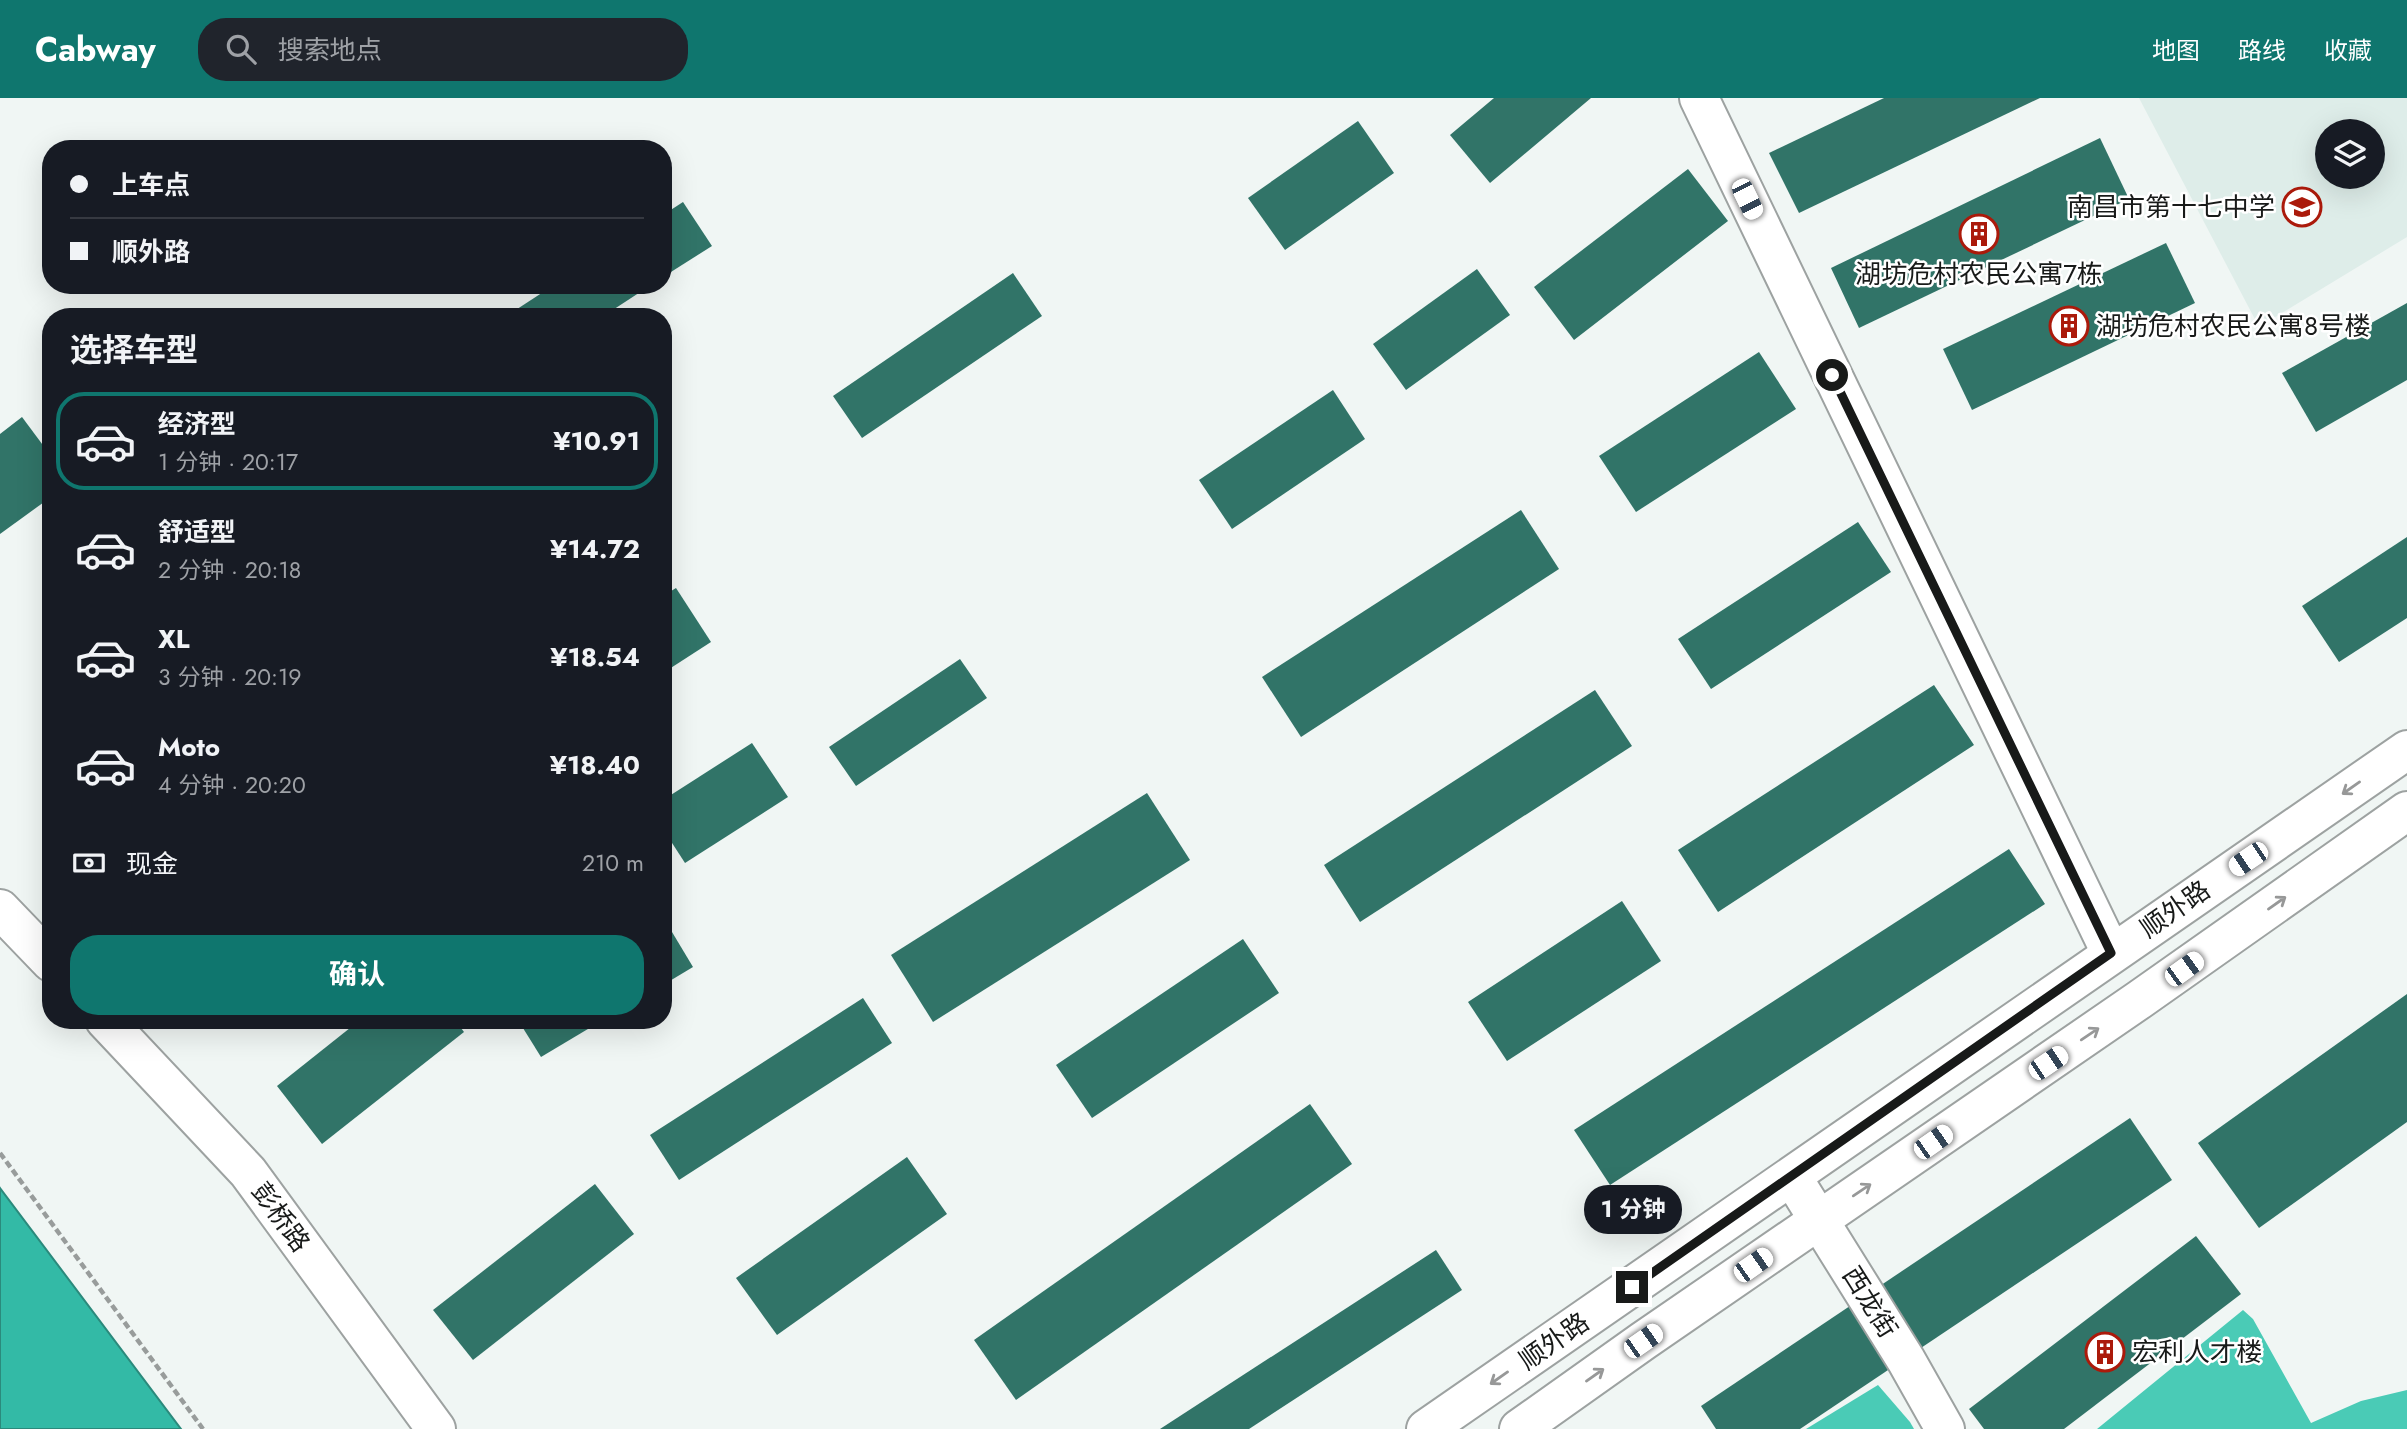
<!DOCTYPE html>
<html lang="zh">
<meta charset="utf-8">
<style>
body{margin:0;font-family:Jost,"Noto Sans SC",sans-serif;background:#20242c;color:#f1f3f6;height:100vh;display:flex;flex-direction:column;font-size:26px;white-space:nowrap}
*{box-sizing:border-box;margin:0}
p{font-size:23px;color:#9ea1a6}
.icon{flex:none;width:38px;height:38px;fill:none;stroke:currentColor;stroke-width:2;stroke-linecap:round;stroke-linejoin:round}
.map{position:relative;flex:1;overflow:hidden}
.details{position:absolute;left:42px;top:210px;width:630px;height:721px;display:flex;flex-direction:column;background:#171b24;border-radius:28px;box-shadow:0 7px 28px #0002}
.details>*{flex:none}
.guide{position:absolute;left:42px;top:42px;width:630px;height:154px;border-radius:28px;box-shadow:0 7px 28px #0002;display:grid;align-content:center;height:154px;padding:0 28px;background:#171b24}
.buttons{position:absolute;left:2315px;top:21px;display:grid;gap:14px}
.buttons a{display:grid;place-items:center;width:70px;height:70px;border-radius:50%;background:#171b24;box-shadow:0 7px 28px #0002;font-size:35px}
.end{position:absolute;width:32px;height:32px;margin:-16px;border:9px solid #181a19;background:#fff;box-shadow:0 0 0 4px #fff}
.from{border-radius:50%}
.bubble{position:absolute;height:49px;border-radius:24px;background:#171b24;box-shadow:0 7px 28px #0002;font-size:23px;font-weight:700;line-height:49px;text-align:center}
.car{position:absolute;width:21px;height:42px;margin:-21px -10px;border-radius:9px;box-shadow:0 0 5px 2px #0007;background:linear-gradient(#fff 24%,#345 0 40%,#fff 0 76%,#345 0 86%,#fff 0)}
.guide b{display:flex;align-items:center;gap:24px;height:66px;font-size:26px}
.guide b+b{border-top:2px solid #363941}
.guide i{width:18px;height:18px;background:#f1f3f6}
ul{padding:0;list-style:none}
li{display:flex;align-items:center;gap:21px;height:98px;margin:0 14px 10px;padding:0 14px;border:4px solid transparent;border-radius:28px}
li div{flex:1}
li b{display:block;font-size:26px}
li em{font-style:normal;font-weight:700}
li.selected{border-color:#0f766e}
li>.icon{width:63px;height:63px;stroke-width:1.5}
h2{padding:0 28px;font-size:32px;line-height:84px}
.pay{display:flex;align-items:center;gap:18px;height:77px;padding:0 28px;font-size:26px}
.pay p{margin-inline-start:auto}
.cta{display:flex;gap:14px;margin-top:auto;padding:14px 28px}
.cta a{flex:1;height:80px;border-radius:28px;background:#0f766e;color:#fff;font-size:28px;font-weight:700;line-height:80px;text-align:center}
header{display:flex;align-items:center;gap:42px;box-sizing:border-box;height:98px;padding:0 35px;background:#0f766e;color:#fff}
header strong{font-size:33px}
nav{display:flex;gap:38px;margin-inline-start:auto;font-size:24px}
.search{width:490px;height:63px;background:#20242c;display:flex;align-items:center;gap:18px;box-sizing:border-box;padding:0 24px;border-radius:28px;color:#9ea1a6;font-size:26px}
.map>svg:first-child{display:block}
.built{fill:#deede9;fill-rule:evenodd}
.forest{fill:#4acbb6}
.water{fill:#33baa6;stroke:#2b8a7c;stroke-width:2}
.building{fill:#317468}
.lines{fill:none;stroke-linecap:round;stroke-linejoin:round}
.minor-casing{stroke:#9da2a1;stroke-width:42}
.major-casing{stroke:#9da2a1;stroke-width:42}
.path{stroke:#989c9b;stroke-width:4.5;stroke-dasharray:7 3.5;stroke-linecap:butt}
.minor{stroke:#fff;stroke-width:38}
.major{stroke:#fff;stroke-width:38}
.oneway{stroke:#979898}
.route{stroke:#181a19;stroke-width:9}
.labels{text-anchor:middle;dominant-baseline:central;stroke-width:5;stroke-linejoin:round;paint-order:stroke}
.poi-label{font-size:26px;fill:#181a19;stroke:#fff;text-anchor:start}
.street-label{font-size:26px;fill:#181a19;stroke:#fff}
</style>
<header>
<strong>Cabway</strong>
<div class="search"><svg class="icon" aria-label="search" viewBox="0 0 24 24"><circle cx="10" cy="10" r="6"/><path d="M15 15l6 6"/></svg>搜索地点</div>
<nav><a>地图</a><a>路线</a><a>收藏</a></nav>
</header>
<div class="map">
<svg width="2407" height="1331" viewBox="0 0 2407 1331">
<rect width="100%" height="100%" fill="#f0f6f4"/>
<path class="built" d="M2139,0H2407V139L2259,229ZM2328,33H2373V79H2328Z"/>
<g class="forest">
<polygon points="2243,1212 2253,1221 2311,1325 2361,1303 2407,1292 2407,1331 2097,1331"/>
<polygon points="1878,1287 1910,1324 1914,1331 1806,1331"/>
</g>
<polygon class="water" points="0,1090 181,1331 0,1331"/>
<g class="building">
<polygon points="1494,0 1591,0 1490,85 1450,37"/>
<polygon points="1884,0 2040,0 1799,115 1769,55"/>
<polygon points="1358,23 1394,75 1285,152 1248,100"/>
<polygon points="2100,40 2129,101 1859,230 1831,170"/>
<polygon points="1688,71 1728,123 1574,242 1534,189"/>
<polygon points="683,104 712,148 663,179 663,117"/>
<polygon points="2166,145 2195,205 1972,312 1943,251"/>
<polygon points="1477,171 1510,217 1406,292 1373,246"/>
<polygon points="1013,175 1042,218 862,340 833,298"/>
<polygon points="554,187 651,187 602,219 505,219"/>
<polygon points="2407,205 2407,282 2316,334 2282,275"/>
<polygon points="1759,254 1796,311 1636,414 1599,358"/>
<polygon points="1333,292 1365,341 1232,431 1199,382"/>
<polygon points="22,319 51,358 51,399 0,436 0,336"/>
<polygon points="1521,412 1559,471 1301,639 1262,579"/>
<polygon points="1858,424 1891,474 1711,591 1678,541"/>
<polygon points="2407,439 2407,520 2339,564 2302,508"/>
<polygon points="676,490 711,544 663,575 663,498"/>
<polygon points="960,561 987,600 856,688 829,649"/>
<polygon points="1934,587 1974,647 1718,814 1678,752"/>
<polygon points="1595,592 1632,648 1360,824 1324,767"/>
<polygon points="752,645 788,699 685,765 663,731 663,702"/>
<polygon points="1147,695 1190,762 933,924 891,857"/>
<polygon points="2009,751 2045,806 1610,1087 1574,1032"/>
<polygon points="1622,803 1661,863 1507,963 1468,904"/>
<polygon points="663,819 693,869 663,887"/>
<polygon points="1243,841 1279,895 1092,1020 1056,967"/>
<polygon points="2407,896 2407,1024 2259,1130 2198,1045"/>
<polygon points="863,900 892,945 679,1082 650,1037"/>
<polygon points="360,922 455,922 464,934 322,1046 277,988"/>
<polygon points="518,922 603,922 541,959"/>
<polygon points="1310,1006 1352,1066 1016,1302 974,1242"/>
<polygon points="2130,1020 2172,1082 1800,1331 1716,1331 1701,1308"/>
<polygon points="907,1059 947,1116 777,1237 736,1180"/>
<polygon points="595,1086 634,1136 473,1262 433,1212"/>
<polygon points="2196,1138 2241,1196 2064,1331 1984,1331 1969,1311"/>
<polygon points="1436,1152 1462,1192 1249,1331 1160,1331"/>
</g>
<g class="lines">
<defs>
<g id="minor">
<polyline points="1699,0 2111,855"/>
<polyline points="0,811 51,864"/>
<polyline points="105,922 248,1074 436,1331"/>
<polyline points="1792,1079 1906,1262 1945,1331"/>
</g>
<g id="major">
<polyline points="1426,1331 2407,652"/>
<polyline points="1519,1331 1643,1243 2139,902 2407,713"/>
</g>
</defs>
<use href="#minor" class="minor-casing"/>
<use href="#major" class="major-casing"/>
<polyline class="path" points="0,1055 203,1331"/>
<use href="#minor" class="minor"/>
<use href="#major" class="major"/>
</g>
<defs><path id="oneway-shaft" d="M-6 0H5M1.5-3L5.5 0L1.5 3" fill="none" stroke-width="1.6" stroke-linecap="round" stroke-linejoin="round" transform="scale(1.75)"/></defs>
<g class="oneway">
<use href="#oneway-shaft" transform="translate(2351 690) rotate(145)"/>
<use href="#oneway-shaft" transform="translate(2277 805) rotate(-35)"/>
<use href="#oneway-shaft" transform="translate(2090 936) rotate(-34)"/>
<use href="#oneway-shaft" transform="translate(1862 1092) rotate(-34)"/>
<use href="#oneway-shaft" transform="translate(1595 1277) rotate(-35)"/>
<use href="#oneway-shaft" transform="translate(1499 1280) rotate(145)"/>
</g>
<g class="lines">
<polyline class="route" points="1632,1189 2111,855 1832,277"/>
</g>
<defs>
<symbol id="school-ring" viewBox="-11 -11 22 22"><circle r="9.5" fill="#fff" stroke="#ab1a0b" stroke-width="1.5"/><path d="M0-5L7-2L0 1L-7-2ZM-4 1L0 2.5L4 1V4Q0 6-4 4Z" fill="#ab1a0b"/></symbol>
<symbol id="building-ring" viewBox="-11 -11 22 22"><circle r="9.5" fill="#fff" stroke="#ab1a0b" stroke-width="1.5"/><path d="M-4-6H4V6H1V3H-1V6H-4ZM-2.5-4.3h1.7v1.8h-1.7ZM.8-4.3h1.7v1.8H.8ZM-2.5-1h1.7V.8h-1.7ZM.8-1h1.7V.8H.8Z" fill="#ab1a0b"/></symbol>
</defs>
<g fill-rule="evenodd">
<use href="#school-ring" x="2280" y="87" width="44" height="44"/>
<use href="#building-ring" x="1957" y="114" width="44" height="44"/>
<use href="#building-ring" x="2047" y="206" width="44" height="44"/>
<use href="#building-ring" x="2083" y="1232" width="44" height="44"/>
</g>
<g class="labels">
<g class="poi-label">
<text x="2275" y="109" text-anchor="end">南昌市第十七中学</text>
<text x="1979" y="176" text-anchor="middle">湖坊危村农民公寓7栋</text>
<text x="2096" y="228">湖坊危村农民公寓8号楼</text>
<text x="2132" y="1254">宏利人才楼</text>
</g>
<g class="street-label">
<text transform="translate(2175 811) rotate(-35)">顺外路</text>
<text transform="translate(281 1119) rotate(54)">彭桥路</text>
<text transform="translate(1870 1204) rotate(58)">西龙街</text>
<text transform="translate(1554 1243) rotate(-35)">顺外路</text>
</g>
</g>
</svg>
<div class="buttons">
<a><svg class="icon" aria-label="layers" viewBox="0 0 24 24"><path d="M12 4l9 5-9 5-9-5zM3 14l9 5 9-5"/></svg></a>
</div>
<i class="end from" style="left:1832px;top:277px"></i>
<i class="end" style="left:1632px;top:1189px"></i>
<div class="bubble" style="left:1584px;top:1087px;width:98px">1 分钟</div>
<i class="car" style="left:1747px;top:101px;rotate:154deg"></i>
<i class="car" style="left:2248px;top:761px;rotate:236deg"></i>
<i class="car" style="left:2184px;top:871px;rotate:54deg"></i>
<i class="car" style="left:2048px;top:965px;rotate:56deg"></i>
<i class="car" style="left:1933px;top:1044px;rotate:55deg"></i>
<i class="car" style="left:1753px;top:1167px;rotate:55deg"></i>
<i class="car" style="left:1643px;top:1243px;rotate:55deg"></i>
<div class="guide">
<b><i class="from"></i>上车点</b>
<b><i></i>顺外路</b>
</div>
<section class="details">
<h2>选择车型</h2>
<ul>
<li class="selected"><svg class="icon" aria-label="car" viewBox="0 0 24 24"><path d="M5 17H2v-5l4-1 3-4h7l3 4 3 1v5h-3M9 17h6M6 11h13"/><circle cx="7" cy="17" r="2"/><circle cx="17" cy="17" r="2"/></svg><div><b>经济型</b><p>1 分钟 · 20:17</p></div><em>¥10.91</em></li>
<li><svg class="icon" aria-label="car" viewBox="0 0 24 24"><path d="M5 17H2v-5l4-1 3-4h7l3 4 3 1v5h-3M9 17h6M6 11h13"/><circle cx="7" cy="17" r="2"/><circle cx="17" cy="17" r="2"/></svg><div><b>舒适型</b><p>2 分钟 · 20:18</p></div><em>¥14.72</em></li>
<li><svg class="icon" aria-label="car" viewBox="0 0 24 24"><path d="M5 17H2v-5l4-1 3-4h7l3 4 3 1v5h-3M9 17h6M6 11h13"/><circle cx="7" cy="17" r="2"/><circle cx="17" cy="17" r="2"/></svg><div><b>XL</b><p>3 分钟 · 20:19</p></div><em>¥18.54</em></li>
<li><svg class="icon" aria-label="car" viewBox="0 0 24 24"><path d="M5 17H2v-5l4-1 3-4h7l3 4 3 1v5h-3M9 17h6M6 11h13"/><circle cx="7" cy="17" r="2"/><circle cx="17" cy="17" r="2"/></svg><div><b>Moto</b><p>4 分钟 · 20:20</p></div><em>¥18.40</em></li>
</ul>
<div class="pay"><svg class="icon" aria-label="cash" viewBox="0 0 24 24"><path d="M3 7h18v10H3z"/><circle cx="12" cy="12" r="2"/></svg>现金<p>210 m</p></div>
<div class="cta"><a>确认</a></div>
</section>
</div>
